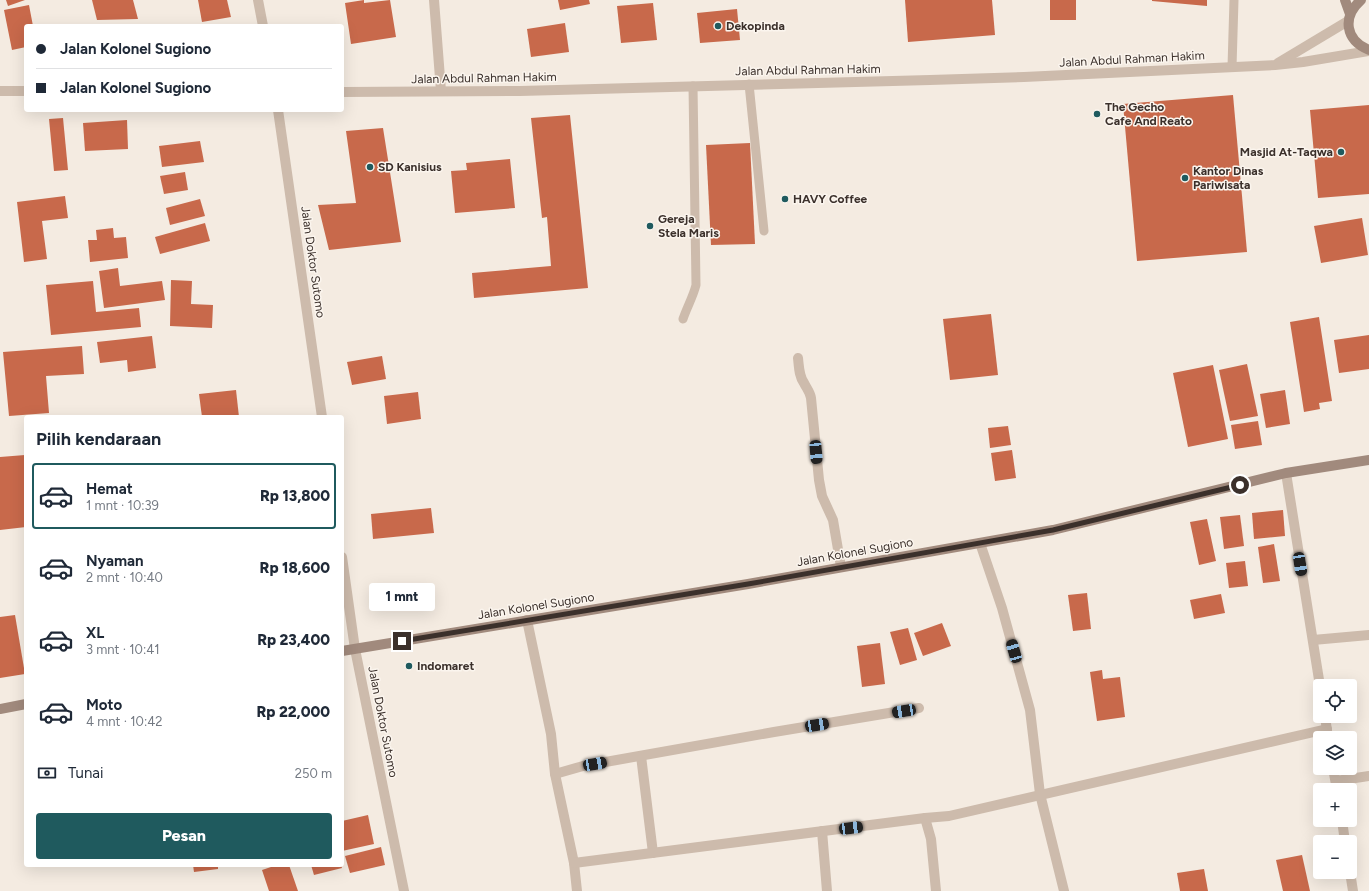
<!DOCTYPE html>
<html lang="id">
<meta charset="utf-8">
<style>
body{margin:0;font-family:Figtree,sans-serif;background:#f6f6f7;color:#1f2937;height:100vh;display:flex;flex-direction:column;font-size:15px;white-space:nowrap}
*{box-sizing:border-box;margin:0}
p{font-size:13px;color:#747a83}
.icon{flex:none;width:22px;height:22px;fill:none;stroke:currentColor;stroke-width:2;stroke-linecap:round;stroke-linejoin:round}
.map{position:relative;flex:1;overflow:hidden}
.drawer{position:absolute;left:24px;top:415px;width:320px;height:452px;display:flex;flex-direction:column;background:#fff;border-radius:4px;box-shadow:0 4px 16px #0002}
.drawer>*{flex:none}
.banner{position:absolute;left:24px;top:24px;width:320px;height:88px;border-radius:4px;box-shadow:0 4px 16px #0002;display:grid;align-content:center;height:88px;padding:0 12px;background:#fff}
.tools{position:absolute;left:1313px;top:679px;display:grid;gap:8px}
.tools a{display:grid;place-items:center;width:44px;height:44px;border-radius:4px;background:#fff;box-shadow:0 4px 16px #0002;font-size:20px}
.end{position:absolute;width:18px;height:18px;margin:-9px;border:5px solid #3b302b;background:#fff;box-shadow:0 0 0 2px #fff}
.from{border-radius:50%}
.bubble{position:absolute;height:28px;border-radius:4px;background:#fff;box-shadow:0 4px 16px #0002;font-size:13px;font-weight:800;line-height:28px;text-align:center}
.car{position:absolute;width:12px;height:24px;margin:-12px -6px;border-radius:5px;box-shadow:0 0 3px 1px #0007;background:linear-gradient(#222 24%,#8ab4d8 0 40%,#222 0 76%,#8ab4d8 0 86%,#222 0)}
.banner b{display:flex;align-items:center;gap:14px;height:38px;font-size:15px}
.banner b+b{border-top:1px solid #e0e1e3}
.banner i{width:10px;height:10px;background:#1f2937}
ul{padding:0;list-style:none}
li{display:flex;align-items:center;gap:12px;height:66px;margin:0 8px 6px;padding:0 4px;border:2px solid transparent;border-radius:4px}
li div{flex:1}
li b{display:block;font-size:15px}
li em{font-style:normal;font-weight:800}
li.selected{border-color:#1f5a5e}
li>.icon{width:36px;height:36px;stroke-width:1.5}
h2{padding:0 12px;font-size:18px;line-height:48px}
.pay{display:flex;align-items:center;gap:10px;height:44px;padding:0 12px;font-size:15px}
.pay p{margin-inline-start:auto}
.action{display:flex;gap:8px;margin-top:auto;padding:8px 12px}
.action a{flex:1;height:46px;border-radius:4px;background:#1f5a5e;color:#fff;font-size:16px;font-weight:800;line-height:46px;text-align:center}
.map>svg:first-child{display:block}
.building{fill:#c8694b}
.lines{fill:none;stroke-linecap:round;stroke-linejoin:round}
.service{stroke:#cdbbac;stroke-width:9}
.minor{stroke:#cdbbac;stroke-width:10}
.tertiary{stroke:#cdbbac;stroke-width:10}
.secondary{stroke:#a18a7d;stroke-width:10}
.route{stroke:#3b302b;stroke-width:5}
.poi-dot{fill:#1f5a5e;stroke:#fbf5ee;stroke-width:1.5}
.labels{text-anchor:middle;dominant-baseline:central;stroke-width:3;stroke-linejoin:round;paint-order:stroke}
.poi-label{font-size:12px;font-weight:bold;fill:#3b302b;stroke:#fbf5ee;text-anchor:start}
.street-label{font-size:12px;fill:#3b302b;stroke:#fbf5ee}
</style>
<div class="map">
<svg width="1369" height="891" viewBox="0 0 1369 891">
<rect width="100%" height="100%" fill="#f4ebe1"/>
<g class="building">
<polygon points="6,0 25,0 8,6"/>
<polygon points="92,0 133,0 138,19 97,20"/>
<polygon points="198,0 227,0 231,17 202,22"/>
<polygon points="364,0 364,3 390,0 396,37 351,44 345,3"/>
<polygon points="558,0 589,0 590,4 560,10"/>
<polygon points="905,0 992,0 995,35 908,42"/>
<rect x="1050" y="0" width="26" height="20"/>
<polygon points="1152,0 1207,0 1207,6 1152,1"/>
<polygon points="653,3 657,40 621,43 617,6"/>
<polygon points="29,5 33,26 26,26 26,47 12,50 4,10"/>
<polygon points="737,9 740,40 700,43 697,13"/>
<polygon points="565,23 569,52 531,57 527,29"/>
<polygon points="1233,95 1247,252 1137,261 1123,104"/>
<polygon points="1369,105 1369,194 1318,198 1310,110"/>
<polygon points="570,115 588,288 474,298 472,273 551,266 547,217 542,218 531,118"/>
<polygon points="63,118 68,170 54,171 49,119"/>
<polygon points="127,120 128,149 85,151 83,123"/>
<polygon points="383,128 401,242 329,250 318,205 356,203 346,131"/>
<polygon points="200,141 204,162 162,167 159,146"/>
<polygon points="750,143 755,244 711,245 706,145"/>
<polygon points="510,159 515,208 455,213 451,171 467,170 466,163"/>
<polygon points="185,172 188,190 164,194 160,176"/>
<polygon points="65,196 68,218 42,221 47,259 24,262 17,202"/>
<polygon points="200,199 205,216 170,225 166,208"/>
<polygon points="1362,218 1368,255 1321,263 1314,226"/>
<polygon points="205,223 210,241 160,254 155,237"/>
<polygon points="113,228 114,238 126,237 128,258 90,262 88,240 97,240 96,230"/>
<polygon points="118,268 120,286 162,281 165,300 104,308 99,271"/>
<polygon points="171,280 192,281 191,304 213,305 212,328 170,326"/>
<polygon points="93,281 96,312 139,308 141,327 51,335 46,285"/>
<polygon points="991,314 998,375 950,380 943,319"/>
<polygon points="1319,317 1332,401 1319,403 1320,409 1304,412 1290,322"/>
<polygon points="1369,335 1369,369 1339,373 1334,340"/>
<polygon points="152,336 156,368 128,372 127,360 100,363 97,342"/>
<polygon points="82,346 84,374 46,376 49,413 9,416 3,352"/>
<polygon points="382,356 386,379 352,385 347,362"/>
<polygon points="1247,364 1258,416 1230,421 1219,370"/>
<polygon points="1213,365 1228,439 1188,447 1173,373"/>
<polygon points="236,390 239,417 202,417 199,394"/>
<polygon points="1285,390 1290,424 1266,428 1260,394"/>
<polygon points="418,392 421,419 387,424 384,396"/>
<polygon points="1258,421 1262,445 1235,449 1231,425"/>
<polygon points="1008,426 1011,445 990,448 988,428"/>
<polygon points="1012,450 1016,478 995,481 991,453"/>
<polygon points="25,455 26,527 0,530 0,457"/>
<polygon points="431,508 434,533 373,539 371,514"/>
<polygon points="1283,510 1285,536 1254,539 1252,513"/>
<polygon points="1240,515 1244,546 1224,549 1220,517"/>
<polygon points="1207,519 1216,561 1199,565 1190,522"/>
<polygon points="1274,544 1280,581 1263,583 1258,547"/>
<polygon points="1245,561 1248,586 1229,588 1226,563"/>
<polygon points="1087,593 1091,629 1073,631 1068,595"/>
<polygon points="1221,594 1225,613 1194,619 1190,600"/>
<polygon points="15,615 25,674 0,678 0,617"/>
<polygon points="942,623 951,646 923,656 914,633"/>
<polygon points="908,628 917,660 900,665 890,632"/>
<polygon points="880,643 885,684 862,687 857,646"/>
<polygon points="1102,670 1103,679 1120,677 1125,717 1097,721 1090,672"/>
<polygon points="368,815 374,844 342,851 342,821"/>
<polygon points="381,847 385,865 350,873 345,856"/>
<polygon points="1302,855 1310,891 1283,891 1276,860"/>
<polygon points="193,865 218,865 218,869 194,872"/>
<polygon points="277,865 289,865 298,891 269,891 262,870"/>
<polygon points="311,865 341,865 342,868 314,875"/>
<polygon points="1204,869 1208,891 1180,891 1177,873"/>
</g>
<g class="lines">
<g class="service">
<polyline points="1232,67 1234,0"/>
<polyline points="749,84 764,231"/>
<path d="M683,319C687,307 693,297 696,285L693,86"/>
</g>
<g class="minor">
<polyline points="434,0 441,91"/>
<path d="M798,358C799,367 799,376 804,383C807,389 810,392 811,398L819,480L822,496L833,520L841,567"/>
<polyline points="1286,473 1320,686"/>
<polyline points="980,543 1002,608 1030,710 1040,794 1064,891"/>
<polyline points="527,620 551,734 555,774 574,863 577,891"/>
<polyline points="1313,640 1369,635"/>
<polyline points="1325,716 1328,738"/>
<polyline points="641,756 653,853"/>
<polyline points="1333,768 1337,790"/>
<polyline points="555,774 583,766 774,732 919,708"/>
<polyline points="1336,781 1369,776"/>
<polyline points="1342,820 1345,842"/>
<polyline points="822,831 827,891"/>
<polyline points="574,863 925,818"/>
<polyline points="1350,872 1353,891"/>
<polyline points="936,891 931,839 925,818 949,816 1327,729"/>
</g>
<g class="tertiary">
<polyline points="258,0 263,26"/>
<polyline points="1278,63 1348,21"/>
<polyline points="0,91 26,91"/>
<polyline points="342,92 520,91 930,80 1024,77 1275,65 1303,62 1369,51"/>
<polyline points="278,110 322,417"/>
<polyline points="342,557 355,649 404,891"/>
</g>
<g class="secondary">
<polyline points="1345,0 1350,14"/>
<path d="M1361,0C1342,17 1345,40 1369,50"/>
<polyline points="342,651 748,584 1053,530 1286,473 1369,460"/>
<polyline points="0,709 26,704"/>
</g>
</g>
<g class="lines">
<polyline class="route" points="402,641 748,584 1053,530 1240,485"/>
</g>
<g class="poi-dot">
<circle cx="718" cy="26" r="4"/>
<circle cx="1097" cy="114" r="4"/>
<circle cx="1341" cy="152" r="4"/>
<circle cx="370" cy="167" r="4"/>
<circle cx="1185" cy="178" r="4"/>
<circle cx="785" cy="199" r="4"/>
<circle cx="650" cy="226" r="4"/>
<circle cx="409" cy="666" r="4"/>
</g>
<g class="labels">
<g class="poi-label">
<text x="726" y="26">Dekopinda</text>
<text x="1105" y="107">The Gecho<tspan x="1105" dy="14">Cafe And Reato</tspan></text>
<text x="1333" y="152" text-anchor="end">Masjid At-Taqwa</text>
<text x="378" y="167">SD Kanisius</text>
<text x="1193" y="171">Kantor Dinas<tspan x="1193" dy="14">Pariwisata</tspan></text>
<text x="793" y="199">HAVY Coffee</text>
<text x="658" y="219">Gereja<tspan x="658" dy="14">Stela Maris</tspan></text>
<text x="417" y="666">Indomaret</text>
</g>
<g class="street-label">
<text transform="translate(1132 59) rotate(-3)">Jalan Abdul Rahman Hakim</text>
<text transform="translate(808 70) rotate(-1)">Jalan Abdul Rahman Hakim</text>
<text transform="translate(484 78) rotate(-1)">Jalan Abdul Rahman Hakim</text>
<text transform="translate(313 262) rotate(82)">Jalan Doktor Sutomo</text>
<text transform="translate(855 552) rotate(-10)">Jalan Kolonel Sugiono</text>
<text transform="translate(536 606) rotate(-9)">Jalan Kolonel Sugiono</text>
<text transform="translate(383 722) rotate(79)">Jalan Doktor Sutomo</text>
</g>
</g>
</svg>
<div class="tools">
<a><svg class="icon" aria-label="locate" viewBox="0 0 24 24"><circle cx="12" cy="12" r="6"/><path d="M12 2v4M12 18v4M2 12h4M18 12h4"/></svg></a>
<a><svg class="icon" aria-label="layers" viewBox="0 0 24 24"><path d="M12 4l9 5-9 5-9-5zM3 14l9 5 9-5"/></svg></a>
<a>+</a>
<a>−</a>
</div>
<i class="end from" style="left:1240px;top:485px"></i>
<i class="end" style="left:402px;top:641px"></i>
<div class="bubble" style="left:369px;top:583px;width:66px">1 mnt</div>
<i class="car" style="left:816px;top:452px;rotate:175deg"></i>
<i class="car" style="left:1300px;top:564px;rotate:171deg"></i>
<i class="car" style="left:1014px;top:651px;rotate:344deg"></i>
<i class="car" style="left:904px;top:711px;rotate:261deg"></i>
<i class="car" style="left:817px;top:725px;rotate:81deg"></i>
<i class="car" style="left:595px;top:764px;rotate:80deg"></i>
<i class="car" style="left:851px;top:828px;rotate:83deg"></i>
<div class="banner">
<b><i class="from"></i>Jalan Kolonel Sugiono</b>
<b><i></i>Jalan Kolonel Sugiono</b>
</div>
<section class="drawer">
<h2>Pilih kendaraan</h2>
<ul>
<li class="selected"><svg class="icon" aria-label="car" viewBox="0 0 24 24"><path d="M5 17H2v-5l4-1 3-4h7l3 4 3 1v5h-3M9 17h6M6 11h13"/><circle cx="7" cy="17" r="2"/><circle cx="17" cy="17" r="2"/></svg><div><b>Hemat</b><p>1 mnt · 10:39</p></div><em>Rp 13,800</em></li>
<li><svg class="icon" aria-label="car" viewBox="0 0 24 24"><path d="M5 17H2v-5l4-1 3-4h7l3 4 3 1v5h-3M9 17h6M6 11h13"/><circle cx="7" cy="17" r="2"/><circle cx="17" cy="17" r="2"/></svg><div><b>Nyaman</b><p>2 mnt · 10:40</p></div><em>Rp 18,600</em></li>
<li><svg class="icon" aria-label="car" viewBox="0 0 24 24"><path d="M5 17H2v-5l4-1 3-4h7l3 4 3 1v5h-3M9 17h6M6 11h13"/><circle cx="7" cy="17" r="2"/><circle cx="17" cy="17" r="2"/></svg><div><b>XL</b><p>3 mnt · 10:41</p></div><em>Rp 23,400</em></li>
<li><svg class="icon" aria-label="car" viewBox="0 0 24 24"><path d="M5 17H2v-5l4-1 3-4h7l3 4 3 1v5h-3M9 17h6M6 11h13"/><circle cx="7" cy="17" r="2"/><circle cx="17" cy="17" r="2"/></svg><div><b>Moto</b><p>4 mnt · 10:42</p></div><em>Rp 22,000</em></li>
</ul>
<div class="pay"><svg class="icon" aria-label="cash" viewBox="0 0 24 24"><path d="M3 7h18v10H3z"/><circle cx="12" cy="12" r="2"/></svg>Tunai<p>250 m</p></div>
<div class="action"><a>Pesan</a></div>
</section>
</div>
